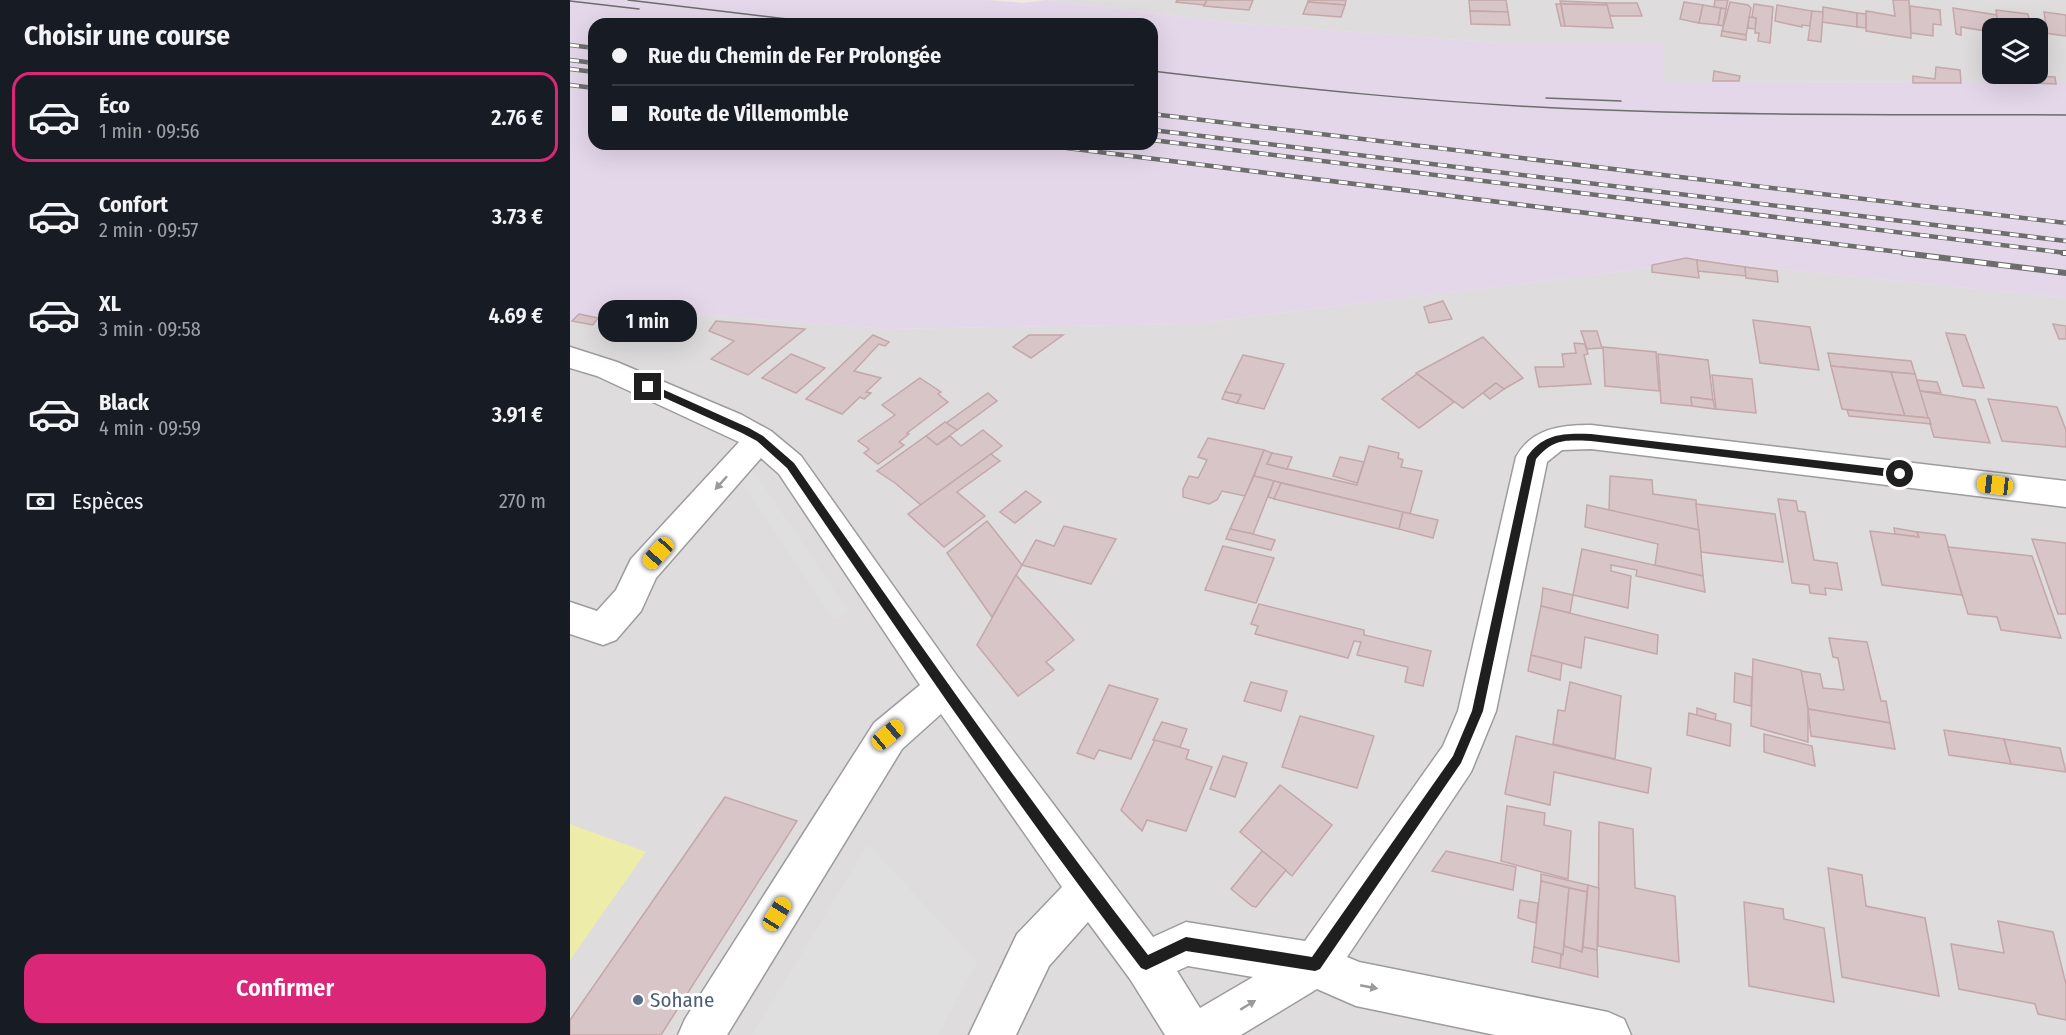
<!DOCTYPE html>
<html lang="fr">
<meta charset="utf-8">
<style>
body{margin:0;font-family:"Fira Sans Condensed",sans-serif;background:#242831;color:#f1f3f6;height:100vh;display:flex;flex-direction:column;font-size:22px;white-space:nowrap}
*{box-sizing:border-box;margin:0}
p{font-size:20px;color:#9ea1a6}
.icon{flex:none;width:33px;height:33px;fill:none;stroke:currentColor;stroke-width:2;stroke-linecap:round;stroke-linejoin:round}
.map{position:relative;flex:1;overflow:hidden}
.side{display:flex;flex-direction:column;background:#171b24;width:570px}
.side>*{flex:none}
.hud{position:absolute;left:18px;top:18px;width:570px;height:132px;border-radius:18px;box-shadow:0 6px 24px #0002;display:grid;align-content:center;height:132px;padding:0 24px;background:#171b24}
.fabs{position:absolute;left:1412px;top:18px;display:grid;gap:12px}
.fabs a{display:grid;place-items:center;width:66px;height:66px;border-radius:12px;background:#171b24;box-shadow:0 6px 24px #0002;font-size:30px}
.end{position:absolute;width:27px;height:27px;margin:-14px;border:8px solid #1f1f1f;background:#fff;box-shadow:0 0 0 3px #fff}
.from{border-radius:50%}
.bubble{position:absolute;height:42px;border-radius:18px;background:#171b24;box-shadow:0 6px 24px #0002;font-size:20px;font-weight:600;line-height:42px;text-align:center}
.car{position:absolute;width:18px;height:36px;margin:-18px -9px;border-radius:8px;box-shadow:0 0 4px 2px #0007;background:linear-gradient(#f5c518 24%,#345 0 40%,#f5c518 0 76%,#345 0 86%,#f5c518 0)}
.hud b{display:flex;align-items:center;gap:21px;height:57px;font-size:22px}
.hud b+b{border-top:2px solid #363941}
.hud i{width:15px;height:15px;background:#f1f3f6}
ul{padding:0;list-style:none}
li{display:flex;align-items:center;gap:18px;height:90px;margin:0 12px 9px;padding:0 12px;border:3px solid transparent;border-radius:18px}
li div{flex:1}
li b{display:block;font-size:22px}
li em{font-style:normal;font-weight:600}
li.on{border-color:#db2777}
li>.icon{width:54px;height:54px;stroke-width:1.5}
h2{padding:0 24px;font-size:27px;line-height:72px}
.pay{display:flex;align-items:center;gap:15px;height:66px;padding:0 24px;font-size:22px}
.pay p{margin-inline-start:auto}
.cta{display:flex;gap:12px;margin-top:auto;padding:12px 24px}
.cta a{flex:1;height:69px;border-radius:18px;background:#db2777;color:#fff;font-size:24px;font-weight:600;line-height:69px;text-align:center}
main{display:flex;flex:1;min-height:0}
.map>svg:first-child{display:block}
.residential{fill:#dedcdd;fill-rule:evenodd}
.industrial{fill:#e4d7ea;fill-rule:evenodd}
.grass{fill:#ededa9}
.parking{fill:#dfdfdf}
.building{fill:#d8c5c7;stroke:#c3a7a9;stroke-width:1.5}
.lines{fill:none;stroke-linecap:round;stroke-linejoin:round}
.minor-casing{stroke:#9c9c9c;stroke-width:3}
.minor{fill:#fff;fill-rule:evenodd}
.tram{stroke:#6d6d6d;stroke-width:1.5}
.rail-far1-casing{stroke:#6d6d6d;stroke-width:4.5}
.rail-casing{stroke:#6d6d6d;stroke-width:6}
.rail-far1{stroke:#fff;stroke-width:3;stroke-dasharray:9;stroke-linecap:butt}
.rail{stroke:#fff;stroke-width:4;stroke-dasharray:12;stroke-linecap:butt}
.oneway{fill:#9a9a9a}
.route{fill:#1f1f1f}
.service-dot{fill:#5c6f8a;stroke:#fff;stroke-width:2}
.labels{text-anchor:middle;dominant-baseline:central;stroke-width:6;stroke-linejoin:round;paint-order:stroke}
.near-service-label{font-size:21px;fill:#4e5e75;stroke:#fff;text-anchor:start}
</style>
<main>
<section class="side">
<h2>Choisir une course</h2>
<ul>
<li class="on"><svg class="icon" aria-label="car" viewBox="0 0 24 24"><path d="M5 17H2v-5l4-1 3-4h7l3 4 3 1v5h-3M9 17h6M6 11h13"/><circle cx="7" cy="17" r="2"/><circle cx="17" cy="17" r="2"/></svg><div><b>Éco</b><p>1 min · 09:56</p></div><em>2.76 €</em></li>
<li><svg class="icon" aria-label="car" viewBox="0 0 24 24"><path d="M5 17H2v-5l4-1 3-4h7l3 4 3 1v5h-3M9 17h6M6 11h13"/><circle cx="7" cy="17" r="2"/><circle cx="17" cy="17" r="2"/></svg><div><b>Confort</b><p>2 min · 09:57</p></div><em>3.73 €</em></li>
<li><svg class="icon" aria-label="car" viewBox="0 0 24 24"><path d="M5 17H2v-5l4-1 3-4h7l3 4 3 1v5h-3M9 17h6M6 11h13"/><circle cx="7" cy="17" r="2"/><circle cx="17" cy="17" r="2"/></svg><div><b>XL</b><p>3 min · 09:58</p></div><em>4.69 €</em></li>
<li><svg class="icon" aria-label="car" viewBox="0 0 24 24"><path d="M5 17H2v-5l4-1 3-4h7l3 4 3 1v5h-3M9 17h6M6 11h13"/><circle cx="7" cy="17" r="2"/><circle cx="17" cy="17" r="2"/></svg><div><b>Black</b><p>4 min · 09:59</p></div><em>3.91 €</em></li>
</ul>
<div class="pay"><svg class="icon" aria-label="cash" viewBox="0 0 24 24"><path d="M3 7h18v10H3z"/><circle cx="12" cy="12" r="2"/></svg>Espèces<p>270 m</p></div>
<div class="cta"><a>Confirmer</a></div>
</section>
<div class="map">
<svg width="1496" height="1035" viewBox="0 0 1496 1035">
<rect width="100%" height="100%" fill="#f1e7e5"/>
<g class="residential">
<path d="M476,0H1496V82L1094,81V44H941L666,23ZM1422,28H1467V74H1422Z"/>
<polygon points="1136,261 1496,298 1496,1035 0,1035 0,320 25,326 43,308 316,329 620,324"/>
</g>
<path class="industrial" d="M0,0H418L453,3L476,0L666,23L941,44H1094V81L1496,82V298L1136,261L620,324L316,329L44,308L25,326L0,320ZM24,24H582V144H24Z"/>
<polygon class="grass" points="0,824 76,852 0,960"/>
<g class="parking">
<polygon points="182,468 278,611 264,620 168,476"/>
<polygon points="298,844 407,962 368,1035 182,1035"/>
</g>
<g class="building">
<polygon points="607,0 637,0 634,5 606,2"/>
<polygon points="637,0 683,0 679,10 634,6"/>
<polygon points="738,0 776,0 775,5 738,2"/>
<polygon points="899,0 936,0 938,12 900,11"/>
<polygon points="1145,0 1158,0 1156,9 1144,7"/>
<polygon points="1323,0 1339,0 1341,38 1296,31 1296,11 1325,16"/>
<polygon points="990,1 1036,3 1037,5 991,4"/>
<polygon points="738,2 775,5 771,17 733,14"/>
<polygon points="1114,2 1133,5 1129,23 1110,19"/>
<polygon points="1160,2 1178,5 1181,8 1176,35 1152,31"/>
<polygon points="1036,3 1067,3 1072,16 1040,16"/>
<polygon points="986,4 991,4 995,26 991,26"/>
<polygon points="991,4 1037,5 1043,28 995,26"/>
<polygon points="1184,4 1203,7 1200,43 1188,41 1189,33 1185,33 1186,18 1182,17"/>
<polygon points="1133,5 1151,8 1148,25 1129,23"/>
<polygon points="1207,5 1242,11 1240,26 1232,25 1232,27 1205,21"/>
<polygon points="1340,6 1370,10 1371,25 1363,24 1363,36 1341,33"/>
<polygon points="1253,7 1287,13 1287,27 1252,22"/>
<polygon points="1151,8 1156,9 1153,26 1148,25"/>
<polygon points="1383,8 1427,15 1429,28 1422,28 1422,32 1391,27 1391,35 1386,34"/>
<polygon points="1426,10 1458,14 1461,28 1429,28"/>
<polygon points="900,11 938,12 940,25 901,24"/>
<polygon points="1242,11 1253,12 1251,42 1238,40"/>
<polygon points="1474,12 1496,15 1496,36 1475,33 1473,24 1476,25"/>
<polygon points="1287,13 1296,14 1296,28 1287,27"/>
<polygon points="1179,17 1186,18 1185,29 1178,28"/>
<polygon points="1152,31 1176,35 1176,40 1151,36"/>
<polygon points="1366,67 1390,70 1391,83 1343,83 1343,76 1365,79"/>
<polygon points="1144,71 1170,76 1169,81 1143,81"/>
<polygon points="1462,76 1485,77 1486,84 1463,83"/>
<polygon points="1438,78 1462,78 1463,83 1439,83"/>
<polygon points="1116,258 1127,260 1129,278 1082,272 1082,265"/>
<polygon points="1127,260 1175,267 1176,276 1128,271"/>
<polygon points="1175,267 1207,271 1208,282 1176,278"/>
<polygon points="873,301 882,319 859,323 854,307"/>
<polygon points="9,314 28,318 23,325 2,321"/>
<polygon points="1183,320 1240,327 1249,370 1190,363"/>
<polygon points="146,321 235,329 178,375 141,359 164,341 139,331"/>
<polygon points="1483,324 1496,326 1496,339 1489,339"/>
<polygon points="1011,331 1027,331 1032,348 1017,349"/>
<polygon points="1376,333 1395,335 1414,388 1393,386"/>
<polygon points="303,335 319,342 315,346 309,344 284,371 311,378 296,392 301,393 294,399 290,397 272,414 236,399"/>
<polygon points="459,335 493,335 461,358 443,347"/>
<polygon points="913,337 953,378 934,389 926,383 893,408 846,373"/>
<polygon points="1004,343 1015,344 1018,354 1014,355 1021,384 969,387 965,367 994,367 992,354 1006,353"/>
<polygon points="1033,347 1086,352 1089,391 1035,386"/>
<polygon points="1258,353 1341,361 1345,374 1261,366"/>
<polygon points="221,354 255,368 226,393 192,378"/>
<polygon points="1088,354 1138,360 1143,400 1121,397 1122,406 1091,403"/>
<polygon points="673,355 714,364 694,409 667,403 671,395 655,392"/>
<polygon points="1261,366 1321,372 1335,416 1272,409"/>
<polygon points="1321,372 1345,374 1359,418 1335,416"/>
<polygon points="847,374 884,402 849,428 812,399"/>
<polygon points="1142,375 1182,379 1186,413 1146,409"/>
<polygon points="350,378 371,392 368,394 378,402 337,433 339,434 329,442 334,445 308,464 294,453 299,449 288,441 325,415 312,405"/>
<polygon points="1347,380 1367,382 1371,393 1350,391"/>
<polygon points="926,383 934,389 920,399 913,393"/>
<polygon points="1350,391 1405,400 1420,443 1364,437"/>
<polygon points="655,392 671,395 667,403 652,399"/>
<polygon points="418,393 427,401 387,430 376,423"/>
<polygon points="1121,397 1143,400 1145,409 1122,406"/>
<polygon points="1418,399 1487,407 1496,430 1496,447 1432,441"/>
<polygon points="1277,410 1359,418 1361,424 1279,416"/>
<polygon points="375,422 387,430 367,445 356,436"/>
<polygon points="413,430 432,446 351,505 325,483 307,471 356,436 367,445 380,436 391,446"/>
<polygon points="638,438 694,450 675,496 652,491 647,500 639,504 613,497 613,489 619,476 628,478 637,460 628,457"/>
<polygon points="799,446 829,453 828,458 833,460 831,467 852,471 840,514 684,476 694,450 702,453 697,464 787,485"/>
<polygon points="702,453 722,457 717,469 697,464"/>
<polygon points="421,454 430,461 387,492 415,516 374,547 338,514"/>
<polygon points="770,457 794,462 787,483 763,476"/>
<polygon points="684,476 704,481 683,534 660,529"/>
<polygon points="1040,476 1082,480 1083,494 1126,500 1129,530 1039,511"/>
<polygon points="704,481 711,483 705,499 698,497"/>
<polygon points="711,483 833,512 829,529 704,499"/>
<polygon points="456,491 471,502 445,523 430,512"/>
<polygon points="1208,499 1226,501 1228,511 1235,512 1244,560 1267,563 1272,590 1255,588 1256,595 1240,593 1239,585 1222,583"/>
<polygon points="1126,504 1205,514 1213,562 1131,552"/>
<polygon points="1017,505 1129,530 1133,576 1085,565 1088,544 1015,527"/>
<polygon points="833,512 868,520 863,538 829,529"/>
<polygon points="417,521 452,565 422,617 377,553"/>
<polygon points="494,526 546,539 521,584 452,565 466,540 484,546"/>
<polygon points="1324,528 1347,532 1349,537 1325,534"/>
<polygon points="660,529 683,534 705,540 701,550 656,539"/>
<polygon points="1300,531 1349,537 1347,532 1375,535 1392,595 1312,585"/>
<polygon points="1462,539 1496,543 1496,614 1488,614"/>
<polygon points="653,546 704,558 686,603 635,590"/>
<polygon points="1378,547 1462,556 1491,638 1431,630 1427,617 1398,614"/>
<polygon points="1012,549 1133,576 1135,592 1066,576 1067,570 1041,565 1041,571 1061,576 1058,608 1003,595"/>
<polygon points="446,575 504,640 476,662 484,670 448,696 407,645"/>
<polygon points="973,588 1003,595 1000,613 971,606"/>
<polygon points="689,604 794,630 794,635 861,651 853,686 835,682 838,667 787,655 791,642 784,641 778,658 685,634 688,626 681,624"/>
<polygon points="971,606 1088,635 1087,654 1015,637 1011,668 961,655"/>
<polygon points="1259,638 1297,642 1311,701 1316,701 1320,723 1238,709 1231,671 1250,674 1253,688 1274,690 1268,658 1263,657"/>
<polygon points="961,655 992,663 990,680 958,671"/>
<polygon points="1183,659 1231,670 1238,709 1238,742 1181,726"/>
<polygon points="1165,673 1182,677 1181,706 1164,702"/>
<polygon points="681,682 717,691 711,711 674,701"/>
<polygon points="1000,682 1051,696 1045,759 983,744 988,710 995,711"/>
<polygon points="539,685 588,699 561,759 529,750 524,759 507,753"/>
<polygon points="1127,708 1146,714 1145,721 1127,716"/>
<polygon points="1238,709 1320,723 1325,749 1241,736"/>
<polygon points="1119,713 1161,724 1160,746 1117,735"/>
<polygon points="730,716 804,736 787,788 712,767"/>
<polygon points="592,722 617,729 610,747 583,740"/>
<polygon points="1374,730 1434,739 1441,764 1379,755"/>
<polygon points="1194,734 1242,746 1245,766 1194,752"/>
<polygon points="946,736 1081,768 1078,793 984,772 980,805 935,794"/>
<polygon points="1434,739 1490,748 1496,772 1441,764"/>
<polygon points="585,740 619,750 616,759 642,767 616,831 577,820 572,831 551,810"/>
<polygon points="653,756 677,763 665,797 640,789"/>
<polygon points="710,785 762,825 722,876 670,832"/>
<polygon points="155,797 227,821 91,1035 0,1035 0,1020"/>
<polygon points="937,806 975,813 974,825 1001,831 998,879 931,861"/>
<polygon points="1029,822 1063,829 1065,888 1105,896 1109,962 1028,946"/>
<polygon points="692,851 716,870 686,907 682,906 661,889"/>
<polygon points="876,851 946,867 943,890 862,871"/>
<polygon points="1258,868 1292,875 1296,906 1355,918 1369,996 1272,977"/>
<polygon points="971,874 1018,885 1017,892 971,881"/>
<polygon points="971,881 999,888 993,955 964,947"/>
<polygon points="1018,885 1029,888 1027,950 1013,947"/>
<polygon points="999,888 1017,892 1012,952 994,946"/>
<polygon points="950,900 968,903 966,923 948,918"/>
<polygon points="1174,902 1213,909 1214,919 1254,928 1264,1002 1179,986"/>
<polygon points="1428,921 1483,932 1496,984 1496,1020 1468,1014 1465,1004 1389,989 1381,944 1434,953"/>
<polygon points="994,946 1012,952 1013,947 1027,950 1028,977 990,968 991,954 993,955"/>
<polygon points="964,947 991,954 990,968 962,962"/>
</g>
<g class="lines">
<defs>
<path id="minor" d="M0,347L47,362L172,415L201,431L231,456L387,676L583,937L616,922L735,941L873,746L888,711L946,457C962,428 991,425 1021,425L1496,481V507L1021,449L992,450L977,462L926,711L901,772L777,957L789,962L1038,1012L1054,1019L1061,1035H925L786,1006L747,989L671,1035H595L560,979L518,922L479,966L446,1035H399L447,934L492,887L371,714L332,749L157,1035H108L115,1019L304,723L350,685L209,474L191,458L86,578L71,611L46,640L33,645L0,634V602L27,611L46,590L61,559L169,442L27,376L0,368ZM618,966L683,977L630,1008L607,971Z"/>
</defs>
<use href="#minor" class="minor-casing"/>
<use href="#minor" class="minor"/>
<g class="tram">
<polyline points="58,0 260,24"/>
<polyline points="0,1 69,9"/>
<path d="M582,71C724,88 866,103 1008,109C1171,116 1333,114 1496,115"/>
<polyline points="976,98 1051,101"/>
</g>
<defs>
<g id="rail-far1">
<polyline points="0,45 24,48"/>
<polyline points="0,60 24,63"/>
<polyline points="0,69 24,72"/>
<polyline points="0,85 24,88"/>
<polyline points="582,114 1496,223"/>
<polyline points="582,130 1496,241"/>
<polyline points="582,140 1496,253"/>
<polyline points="465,144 1345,254"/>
</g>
<g id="rail">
<polyline points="1333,253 1496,273"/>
<polyline points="1493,253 1496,253"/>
</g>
</defs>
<use href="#rail-far1" class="rail-far1-casing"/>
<use href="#rail" class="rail-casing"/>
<use href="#rail-far1" class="rail-far1"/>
<use href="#rail" class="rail"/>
</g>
<defs><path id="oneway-solid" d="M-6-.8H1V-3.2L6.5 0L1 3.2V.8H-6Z" transform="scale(1.5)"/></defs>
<g class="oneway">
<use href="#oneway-solid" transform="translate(151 483) rotate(132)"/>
<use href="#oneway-solid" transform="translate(799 987) rotate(11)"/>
<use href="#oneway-solid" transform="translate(678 1005) rotate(-31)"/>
</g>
<path class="route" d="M75,384H81L179,428L193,436L224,463C339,629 454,795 578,955L616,937L742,957L883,756L902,711L957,457C973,433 995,433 1021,434L1330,470L1334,474L1330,478L1021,441C995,440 984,438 966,459L913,711L891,763L750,969L745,971L616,951L576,970L571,968C447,806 332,637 217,468L187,441L172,433L75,389Z"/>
<circle class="service-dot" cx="68" cy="1000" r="6"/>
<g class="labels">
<g class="near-service-label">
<text x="80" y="1000">Sohane</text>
</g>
</g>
</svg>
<div class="fabs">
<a><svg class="icon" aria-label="layers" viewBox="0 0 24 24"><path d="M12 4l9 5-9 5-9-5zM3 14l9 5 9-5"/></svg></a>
</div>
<i class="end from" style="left:1330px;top:474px"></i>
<i class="end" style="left:78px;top:387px"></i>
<div class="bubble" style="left:28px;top:300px;width:99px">1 min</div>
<i class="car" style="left:1425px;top:485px;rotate:277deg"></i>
<i class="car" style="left:88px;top:553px;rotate:222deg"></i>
<i class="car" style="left:318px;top:735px;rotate:50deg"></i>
<i class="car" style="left:207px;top:914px;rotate:32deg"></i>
<div class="hud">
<b><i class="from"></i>Rue du Chemin de Fer Prolongée</b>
<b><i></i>Route de Villemomble</b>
</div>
</div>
</main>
